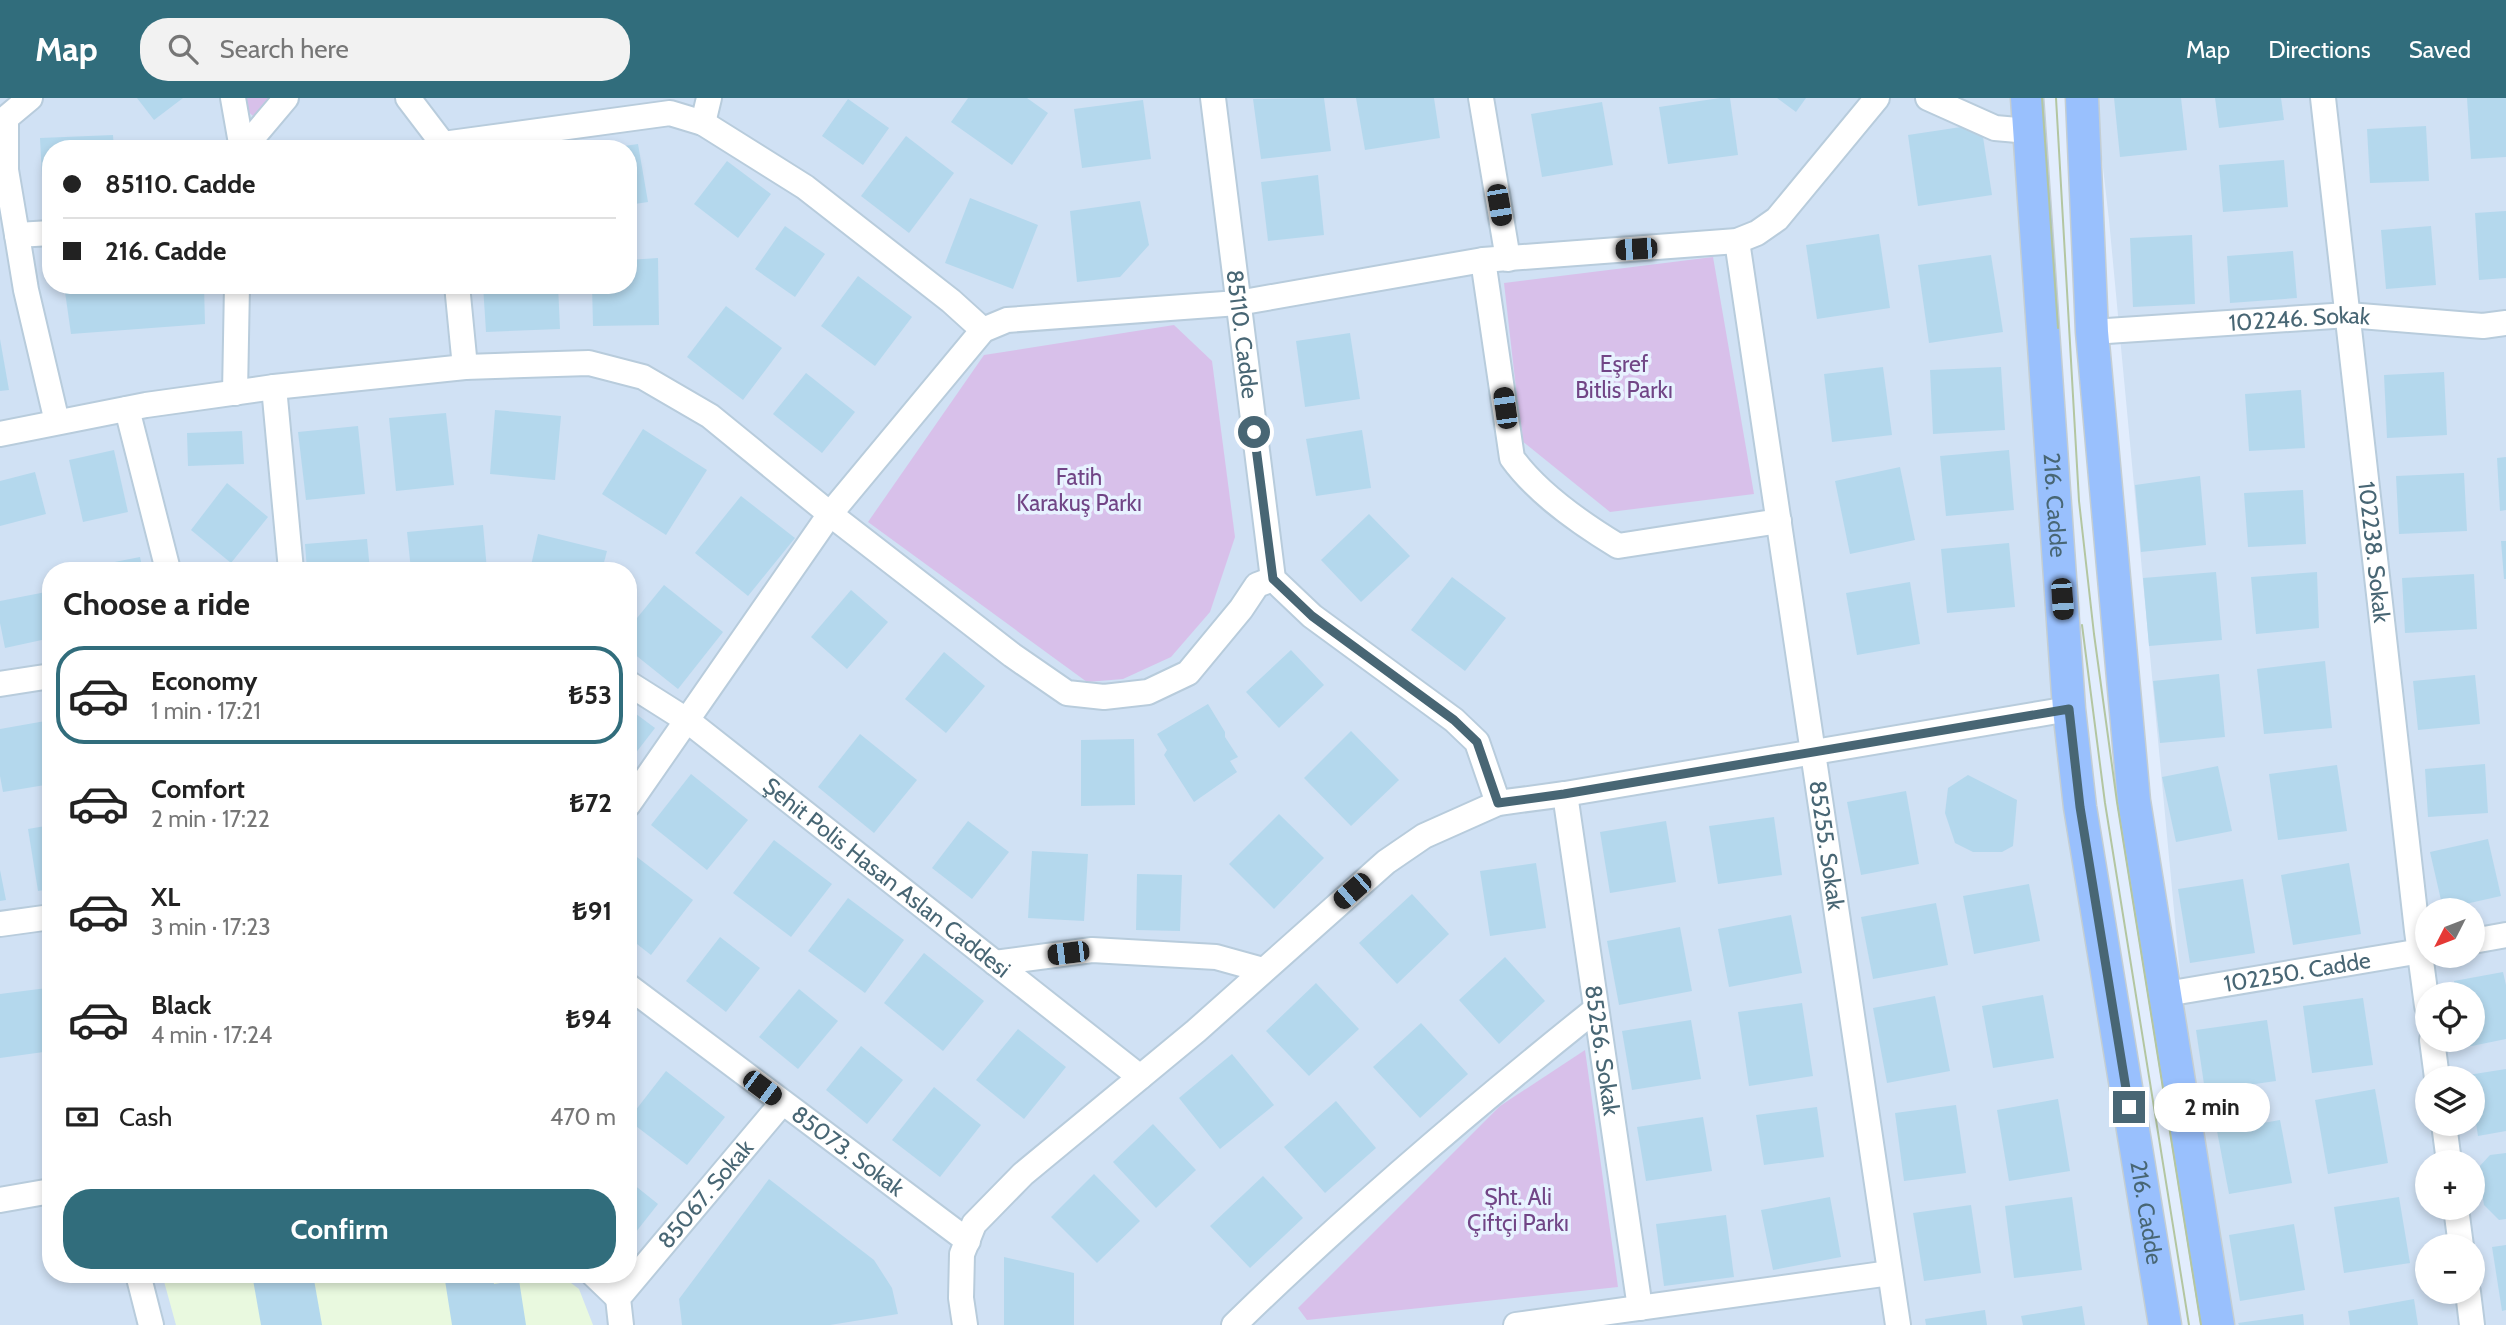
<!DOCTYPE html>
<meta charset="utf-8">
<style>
body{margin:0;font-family:Cabin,sans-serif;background:#f2f2f2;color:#222;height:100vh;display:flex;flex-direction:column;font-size:26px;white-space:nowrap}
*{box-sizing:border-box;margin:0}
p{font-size:23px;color:#767676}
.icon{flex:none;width:38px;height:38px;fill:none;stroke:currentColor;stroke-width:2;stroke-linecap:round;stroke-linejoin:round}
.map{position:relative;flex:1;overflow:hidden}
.sheet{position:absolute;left:42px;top:464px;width:595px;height:721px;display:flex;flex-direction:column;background:#fff;border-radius:28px;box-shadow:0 4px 10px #0003}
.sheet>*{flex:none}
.top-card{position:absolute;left:42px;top:42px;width:595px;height:154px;border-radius:28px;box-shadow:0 4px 10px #0003;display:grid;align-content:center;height:154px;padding:0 21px;background:#fff}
.needle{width:46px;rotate:228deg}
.controls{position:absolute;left:2415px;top:800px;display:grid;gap:14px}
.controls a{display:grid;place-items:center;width:70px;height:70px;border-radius:50%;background:#fff;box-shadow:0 4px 10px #0003;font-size:35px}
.end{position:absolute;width:32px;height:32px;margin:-16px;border:9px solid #486674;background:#fff;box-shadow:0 0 0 4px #fff}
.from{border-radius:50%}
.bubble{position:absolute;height:49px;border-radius:24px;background:#fff;box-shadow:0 4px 10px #0003;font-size:23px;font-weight:700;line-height:49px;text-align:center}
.car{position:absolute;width:21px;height:42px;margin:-21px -10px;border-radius:9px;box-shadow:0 0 5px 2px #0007;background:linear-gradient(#222 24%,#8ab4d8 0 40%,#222 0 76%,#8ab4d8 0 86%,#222 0)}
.top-card b{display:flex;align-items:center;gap:24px;height:66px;font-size:26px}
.top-card b+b{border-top:2px solid #e0e0e0}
.top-card i{width:18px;height:18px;background:#222}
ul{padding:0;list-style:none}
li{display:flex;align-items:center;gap:21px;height:98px;margin:0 14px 10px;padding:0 7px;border:4px solid transparent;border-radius:28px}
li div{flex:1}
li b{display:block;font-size:26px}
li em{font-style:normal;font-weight:700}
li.selected{border-color:#316d7c}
li>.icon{width:63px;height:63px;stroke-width:1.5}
h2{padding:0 21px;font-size:32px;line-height:84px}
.pay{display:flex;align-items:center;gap:18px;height:77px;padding:0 21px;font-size:26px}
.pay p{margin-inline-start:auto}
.action{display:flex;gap:14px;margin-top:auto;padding:14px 21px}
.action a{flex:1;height:80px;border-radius:28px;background:#316d7c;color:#fff;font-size:28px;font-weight:700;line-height:80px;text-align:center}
header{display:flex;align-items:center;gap:42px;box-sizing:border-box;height:98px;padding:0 35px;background:#316d7c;color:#fff}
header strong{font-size:33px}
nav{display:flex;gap:38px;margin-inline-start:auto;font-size:24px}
.search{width:490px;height:63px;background:#f2f2f2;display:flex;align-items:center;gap:18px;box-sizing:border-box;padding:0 24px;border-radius:28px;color:#767676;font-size:26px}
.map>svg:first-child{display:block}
.residential{fill:#d0e1f4;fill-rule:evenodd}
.education{fill:#e9f9df}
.green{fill:#d8c0ea}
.building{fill:#b4d8ed}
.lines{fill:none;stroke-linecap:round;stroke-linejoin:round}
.minor-casing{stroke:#b8ccdc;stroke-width:28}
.major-casing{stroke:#c4ced3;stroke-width:35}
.minor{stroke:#fff;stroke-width:24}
.major{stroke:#99c0fd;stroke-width:32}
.tram{stroke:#b3c6a1;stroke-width:2}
.route{stroke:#486674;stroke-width:9}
.labels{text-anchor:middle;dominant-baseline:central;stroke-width:7;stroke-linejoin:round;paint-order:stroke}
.street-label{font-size:23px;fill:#486674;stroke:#e8f2ff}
.park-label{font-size:23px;fill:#714586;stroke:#e8f2ff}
</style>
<header>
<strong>Map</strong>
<div class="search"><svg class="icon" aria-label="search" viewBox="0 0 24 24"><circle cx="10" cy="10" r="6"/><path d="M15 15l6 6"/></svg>Search here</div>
<nav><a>Map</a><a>Directions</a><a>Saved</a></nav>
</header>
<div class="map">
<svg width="2506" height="1227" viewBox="0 0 2506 1227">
<rect width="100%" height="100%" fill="#e2edfd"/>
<g class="residential">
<path d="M0,0H2019L2071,730L2158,1227H0ZM51,51H628V187H51ZM51,472H628V1176H51Z"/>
<path d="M2095,0H2506V1227H2222L2192,1003L2109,122ZM2427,812H2473V858H2427ZM2427,896H2473V942H2427ZM2427,980H2473V1026H2427ZM2427,1064H2473V1110H2427ZM2427,1148H2473V1194H2427Z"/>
</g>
<polygon class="education" points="162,1176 559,1176 579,1191 593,1227 176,1227"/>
<g class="green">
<polygon points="240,0 270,0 253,18 243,9"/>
<polygon points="1713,159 1754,396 1610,414 1522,343 1504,185"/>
<polygon points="1174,227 1212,263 1235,439 1210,514 1171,559 1123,581 1087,584 868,424 984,257"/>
<polygon points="1585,952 1618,1189 1307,1222 1298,1210 1500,1008"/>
</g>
<g class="building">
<polygon points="137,0 183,0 154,22"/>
<polygon points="968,0 1027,0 1048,15 1012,67 951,24"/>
<polygon points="1324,0 1331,53 1261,61 1253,1"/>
<polygon points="1356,0 1434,0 1440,40 1365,52"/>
<polygon points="1720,0 1730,0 1738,57 1668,66 1659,9"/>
<polygon points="1777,0 1806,0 1796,14"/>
<polygon points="2114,0 2181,0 2187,52 2120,59"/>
<polygon points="2215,0 2281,0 2284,22 2219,30"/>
<polygon points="2467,0 2506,0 2506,59 2471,61"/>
<polygon points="848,1 889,30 863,67 822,38"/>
<polygon points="1143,2 1151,61 1082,70 1074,11"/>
<polygon points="1602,4 1613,67 1542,79 1531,16"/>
<polygon points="1981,26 1992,97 1918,108 1908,37"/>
<polygon points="2426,28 2429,83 2370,85 2367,31"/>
<polygon points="113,37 114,51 51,51 51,118 44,118 40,40"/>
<polygon points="906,38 954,75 909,135 861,98"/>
<polygon points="638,46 648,104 628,107 628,51 617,49"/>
<polygon points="2284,62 2288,109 2223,114 2219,67"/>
<polygon points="727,63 771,96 738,140 694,106"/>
<polygon points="1318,77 1324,137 1268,143 1261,84"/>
<polygon points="970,100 1038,127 1013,191 945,165"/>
<polygon points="1140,103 1149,147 1120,179 1077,184 1070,113"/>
<polygon points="2506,113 2506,180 2479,182 2475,115"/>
<polygon points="785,128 825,156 795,199 755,171"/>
<polygon points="2431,128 2436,187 2386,191 2381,132"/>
<polygon points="1879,136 1890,210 1817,221 1806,147"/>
<polygon points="2192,137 2195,206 2133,209 2130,140"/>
<polygon points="2293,153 2297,200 2230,205 2227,158"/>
<polygon points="1991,157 2003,234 1929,245 1918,167"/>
<polygon points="658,160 659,227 593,228 592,187 628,187 628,162"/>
<polygon points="858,178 912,219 875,268 821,228"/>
<polygon points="64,187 204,187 205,226 71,236"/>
<polygon points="483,187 558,187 560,231 486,234"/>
<polygon points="726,208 782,250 743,302 687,259"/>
<polygon points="1350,235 1360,301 1305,309 1296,243"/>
<polygon points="0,241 9,292 0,293"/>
<polygon points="1883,269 1892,337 1832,344 1824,276"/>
<polygon points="2001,269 2005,332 1933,336 1930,272"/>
<polygon points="2444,274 2447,337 2387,340 2384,277"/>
<polygon points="806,275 855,314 822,355 773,316"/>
<polygon points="2301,292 2305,350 2249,353 2245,296"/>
<polygon points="495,312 561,318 555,382 490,376"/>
<polygon points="446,315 454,387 396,393 389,320"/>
<polygon points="358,328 365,396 306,402 298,334"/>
<polygon points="643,331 707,372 666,437 602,396"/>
<polygon points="1362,332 1371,390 1316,398 1306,341"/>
<polygon points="242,333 244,366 188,368 187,335"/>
<polygon points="114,352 128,414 83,424 69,362"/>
<polygon points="2009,352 2014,412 1946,418 1940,358"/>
<polygon points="2506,359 2506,412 2500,413 2497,360"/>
<polygon points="1900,369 1915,442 1850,456 1835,383"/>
<polygon points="35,374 46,416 0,428 0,383"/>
<polygon points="2464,375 2467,433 2399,436 2396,378"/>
<polygon points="2200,378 2206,447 2141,454 2135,387"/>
<polygon points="227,385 268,419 231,465 191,432"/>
<polygon points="2303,392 2306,446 2248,449 2244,395"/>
<polygon points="741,398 795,440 748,498 695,455"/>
<polygon points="1369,416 1410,458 1361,504 1321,462"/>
<polygon points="483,427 487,472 411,472 407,434"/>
<polygon points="538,436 607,453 602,472 530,472"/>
<polygon points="367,441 370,472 307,472 305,446"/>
<polygon points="2501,443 2506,443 2506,481 2504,481"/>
<polygon points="2009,445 2015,509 1947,515 1941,451"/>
<polygon points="140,459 143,472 95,472 94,468"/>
<polygon points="2216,474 2222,542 2149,548 2143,480"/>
<polygon points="2317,474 2319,530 2256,536 2251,479"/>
<polygon points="2474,476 2477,531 2405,535 2402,480"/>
<polygon points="1452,479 1506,520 1465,573 1411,532"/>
<polygon points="1910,484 1920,546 1857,557 1846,495"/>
<polygon points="664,487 723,534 678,591 628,551 628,531"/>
<polygon points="851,492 888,524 847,571 811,539"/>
<polygon points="51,493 51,540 5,550 0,525 0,503"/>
<polygon points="1291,552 1324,587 1279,630 1246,594"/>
<polygon points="944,554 985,588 946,635 905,601"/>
<polygon points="2325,563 2332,630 2264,636 2257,571"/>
<polygon points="2219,576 2225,639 2160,645 2153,583"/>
<polygon points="2475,577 2480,626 2418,632 2413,583"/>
<polygon points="1208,606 1225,634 1225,639 1238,659 1230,663 1237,674 1194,704 1164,657 1167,652 1157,636"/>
<polygon points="628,610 655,630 628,665"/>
<polygon points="51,622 51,686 3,694 0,678 0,631"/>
<polygon points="1351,633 1399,682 1351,728 1304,680"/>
<polygon points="860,636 917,682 874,735 818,689"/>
<polygon points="1134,641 1135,707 1081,708 1081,642"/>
<polygon points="2485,666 2488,715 2428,719 2425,671"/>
<polygon points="2337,667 2347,733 2278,742 2269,676"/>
<polygon points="2218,668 2232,733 2176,744 2162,679"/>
<polygon points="691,676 748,722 707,772 651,727"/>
<polygon points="1968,677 2017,702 2013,748 2002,754 1973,754 1955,745 1945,715 1948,690"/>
<polygon points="1906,693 1919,766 1861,777 1847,704"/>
<polygon points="1279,716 1324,760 1274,811 1229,766"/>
<polygon points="1774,719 1782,777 1718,786 1709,728"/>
<polygon points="968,723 1009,754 972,801 932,770"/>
<polygon points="1666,723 1676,784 1610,795 1600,734"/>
<polygon points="51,727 51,791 38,793 28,731"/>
<polygon points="2488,741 2501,798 2443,811 2430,754"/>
<polygon points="774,742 832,786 791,839 733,795"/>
<polygon points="1032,753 1088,756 1084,823 1028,820"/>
<polygon points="633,756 693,802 651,857 628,839 628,763"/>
<polygon points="1536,765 1546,830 1490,838 1480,773"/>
<polygon points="2349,765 2361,836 2293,847 2281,777"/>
<polygon points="0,772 6,802 0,803"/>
<polygon points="1137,776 1182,777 1180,833 1136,832"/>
<polygon points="2243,781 2255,855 2190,865 2178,791"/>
<polygon points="2029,786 2040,843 1974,856 1963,798"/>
<polygon points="1412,796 1449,836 1397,886 1359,845"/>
<polygon points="848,800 904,842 865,895 808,853"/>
<polygon points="1936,805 1948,867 1873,881 1861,819"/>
<polygon points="1791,817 1802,875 1729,889 1718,831"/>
<polygon points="1680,829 1692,893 1619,907 1607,843"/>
<polygon points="720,839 760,870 726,914 686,883"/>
<polygon points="924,855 984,903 943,953 884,905"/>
<polygon points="1505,859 1545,903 1499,946 1459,902"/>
<polygon points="2503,874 2506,887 2506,941 2467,949 2465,942 2473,942 2473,896 2456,896 2454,883"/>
<polygon points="1316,885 1359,931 1309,978 1266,933"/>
<polygon points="47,890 51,917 51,953 0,960 0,896"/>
<polygon points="799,891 838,923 798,971 759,939"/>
<polygon points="2043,897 2054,960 1993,970 1982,908"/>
<polygon points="1935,898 1950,973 1887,985 1873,910"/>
<polygon points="2363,900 2373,967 2312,975 2303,908"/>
<polygon points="1802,905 1813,978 1749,988 1738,914"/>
<polygon points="1691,922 1701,981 1632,992 1622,933"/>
<polygon points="2267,922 2276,983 2205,993 2196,932"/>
<polygon points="1421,925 1468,976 1420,1020 1373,969"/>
<polygon points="1018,931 1066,969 1024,1021 976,982"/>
<polygon points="861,948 903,982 867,1026 826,992"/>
<polygon points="1232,956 1274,1007 1220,1051 1179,1000"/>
<polygon points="2506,971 2506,1033 2478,1038 2473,1005 2473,980 2469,980 2468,977"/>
<polygon points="666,973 725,1019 687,1067 628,1022"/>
<polygon points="934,989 981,1027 940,1079 892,1042"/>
<polygon points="2375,991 2388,1065 2328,1076 2315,1002"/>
<polygon points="2058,1001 2070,1073 2009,1083 1997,1012"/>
<polygon points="1336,1003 1376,1050 1325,1095 1284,1049"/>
<polygon points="1956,1007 1966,1075 1904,1083 1895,1015"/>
<polygon points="1817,1009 1824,1059 1764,1067 1756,1017"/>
<polygon points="1703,1019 1712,1073 1646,1083 1637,1029"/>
<polygon points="2280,1022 2292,1085 2229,1096 2217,1033"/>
<polygon points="1153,1026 1196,1072 1156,1110 1113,1064"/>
<polygon points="2506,1055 2506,1121 2499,1122 2484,1107 2478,1070 2490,1057"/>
<polygon points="1094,1076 1140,1123 1097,1165 1051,1119"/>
<polygon points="1263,1078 1303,1120 1250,1170 1210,1128"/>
<polygon points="769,1081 874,1162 892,1190 898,1216 830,1227 682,1227 679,1201"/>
<polygon points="628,1082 658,1106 628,1144"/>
<polygon points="1830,1099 1841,1159 1773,1172 1761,1112"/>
<polygon points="2072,1099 2082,1172 2014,1180 2005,1108"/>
<polygon points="2399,1099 2410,1165 2344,1175 2334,1109"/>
<polygon points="1971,1107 1981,1175 1924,1183 1913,1115"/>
<polygon points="1726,1117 1734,1179 1664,1188 1656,1126"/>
<polygon points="2294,1126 2305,1192 2240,1203 2229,1137"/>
<polygon points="2506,1147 2506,1212 2502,1213 2492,1149"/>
<polygon points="1004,1159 1074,1175 1074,1227 1004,1227"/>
<polygon points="252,1176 313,1176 322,1227 261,1227"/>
<polygon points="444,1176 492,1176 494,1186 519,1182 526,1227 452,1227"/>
<polygon points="2414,1201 2418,1227 2350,1227 2348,1213"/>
<polygon points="2082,1208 2085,1227 2023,1227 2021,1218"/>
<polygon points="1985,1212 1987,1227 1926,1227 1925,1221"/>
<polygon points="2303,1216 2304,1227 2239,1227 2238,1225"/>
</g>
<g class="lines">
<defs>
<g id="minor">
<polyline points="30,0 6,20 6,72 17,137 26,192 57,324"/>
<polyline points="233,0 242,51"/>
<polyline points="408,0 443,46 443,51"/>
<path id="s1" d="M1213,0L1273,481L1312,518L1454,622L1477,644L1498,705"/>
<polyline points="1481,0 1508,161"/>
<polyline points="1928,0 1995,30 2029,33"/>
<path id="s2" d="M2323,0L2417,833L2427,908"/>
<polyline points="703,25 709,0"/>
<polyline points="443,46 670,15 703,25 805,89 951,203 983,232"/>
<polyline points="243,51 286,0"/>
<polyline points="17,137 51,135"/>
<path id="s3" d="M1737,143L1898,1227"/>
<path d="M1483,162L1512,360C1538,396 1580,425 1618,448L1779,423"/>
<polyline points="457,187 465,269"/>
<path id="s4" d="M2092,234L2348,217L2483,228L2506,225"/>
<polyline points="274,289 291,472"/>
<polyline points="235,295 237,187"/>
<polyline points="127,311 168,472"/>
<polyline points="0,336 146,307 274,289 465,269 589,265 643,279 710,318 830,416 1012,557 1067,595 1104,599 1148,594 1188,575 1241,511 1257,487 1273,481"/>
<path id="s5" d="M628,585L688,623L1140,979"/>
<polyline points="0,586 51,578"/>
<path id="s6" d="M1565,696L1640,1210"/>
<polyline points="628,707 830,416 983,232 1007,222 1238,205 1483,162 1737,143 1757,135 1777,121 1877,0"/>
<polyline points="0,826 51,819"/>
<polyline points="2473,843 2506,837"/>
<polyline points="995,865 1092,852 1216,859 1263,872"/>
<path id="s7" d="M628,888L968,1143"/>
<path id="s8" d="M2166,896L2427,852"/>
<polyline points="2432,942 2437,980"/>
<polyline points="2444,1026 2449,1064"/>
<polyline points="0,1102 51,1093"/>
<polyline points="2456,1110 2461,1148"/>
<polyline points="138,1176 151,1227"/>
<polyline points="593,1176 618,1200"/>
<polyline points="2468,1194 2472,1227"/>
<path id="s9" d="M621,1227L618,1200L782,1005"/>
<polyline points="965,1227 961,1200 962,1156 974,1126 1023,1076 1196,933 1386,764 1424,738 1498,705 1565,696 2069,611"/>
<path d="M1234,1227C1349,1115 1471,1011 1596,911"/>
<polyline points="1516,1227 1890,1175"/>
</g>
<g id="major">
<path id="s10" d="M2027,0L2069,611L2080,709L2165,1227"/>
<polyline points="2082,0 2092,234 2134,703 2218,1227"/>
</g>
</defs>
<use href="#minor" class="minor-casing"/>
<use href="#major" class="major-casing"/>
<use href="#minor" class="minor"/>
<use href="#major" class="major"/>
<g class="tram">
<polyline points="2042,0 2058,230"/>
<polyline points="2056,0 2079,403 2094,536 2117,704 2201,1227"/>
<polyline points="2082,527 2105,705 2189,1227"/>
</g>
</g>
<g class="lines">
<polyline class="route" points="1254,334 1273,481 1312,518 1454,622 1477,644 1498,705 1564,696 2069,611 2080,709 2129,1009"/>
</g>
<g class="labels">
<g class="street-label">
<text stroke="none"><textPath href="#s4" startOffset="208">102246. Sokak</textPath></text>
<text stroke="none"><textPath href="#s1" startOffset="238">85110. Cadde</textPath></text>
<text stroke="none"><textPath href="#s10" startOffset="408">216. Cadde</textPath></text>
<text stroke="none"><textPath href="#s2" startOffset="457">102238. Sokak</textPath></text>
<text stroke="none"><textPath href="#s3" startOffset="611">85255. Sokak</textPath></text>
<text stroke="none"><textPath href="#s5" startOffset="324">Şehit Polis Hasan Aslan Caddesi</textPath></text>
<text stroke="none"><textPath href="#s8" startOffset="133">102250. Cadde</textPath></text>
<text stroke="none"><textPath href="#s6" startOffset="259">85256. Sokak</textPath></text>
<text stroke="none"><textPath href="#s7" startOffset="275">85073. Sokak</textPath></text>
<text stroke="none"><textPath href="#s9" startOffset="163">85067. Sokak</textPath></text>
<text stroke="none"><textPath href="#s10" startOffset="1122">216. Cadde</textPath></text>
</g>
<g class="park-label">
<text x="1624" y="266">Eşref<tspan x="1624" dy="26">Bitlis Parkı</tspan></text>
<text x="1079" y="379">Fatih<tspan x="1079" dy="26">Karakuş Parkı</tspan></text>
<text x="1518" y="1099">Şht. Ali<tspan x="1518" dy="26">Çiftçi Parkı</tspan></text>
</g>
</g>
</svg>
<div class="controls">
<a><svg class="needle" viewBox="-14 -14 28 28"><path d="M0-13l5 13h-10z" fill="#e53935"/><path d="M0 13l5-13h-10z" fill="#767676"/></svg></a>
<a><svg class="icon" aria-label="locate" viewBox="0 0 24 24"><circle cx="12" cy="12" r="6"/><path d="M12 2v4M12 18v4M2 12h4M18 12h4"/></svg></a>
<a><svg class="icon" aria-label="layers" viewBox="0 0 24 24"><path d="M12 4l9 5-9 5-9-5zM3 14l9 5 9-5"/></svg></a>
<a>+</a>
<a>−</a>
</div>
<i class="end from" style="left:1254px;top:334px"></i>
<i class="end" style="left:2129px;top:1009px"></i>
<div class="bubble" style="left:2154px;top:985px;width:116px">2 min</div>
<i class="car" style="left:1499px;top:107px;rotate:170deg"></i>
<i class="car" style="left:1636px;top:151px;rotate:266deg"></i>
<i class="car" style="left:1505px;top:310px;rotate:352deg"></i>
<i class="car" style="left:2062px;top:501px;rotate:176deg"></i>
<i class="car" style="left:1352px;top:793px;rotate:229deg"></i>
<i class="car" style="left:1068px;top:855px;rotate:263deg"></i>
<i class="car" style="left:762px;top:990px;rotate:127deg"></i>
<div class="top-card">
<b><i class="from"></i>85110. Cadde</b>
<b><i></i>216. Cadde</b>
</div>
<section class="sheet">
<h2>Choose a ride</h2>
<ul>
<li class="selected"><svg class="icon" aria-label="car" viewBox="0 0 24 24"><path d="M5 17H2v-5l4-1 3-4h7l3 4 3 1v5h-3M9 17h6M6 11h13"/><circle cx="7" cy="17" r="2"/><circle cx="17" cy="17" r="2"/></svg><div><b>Economy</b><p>1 min · 17:21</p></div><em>₺53</em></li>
<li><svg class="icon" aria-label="car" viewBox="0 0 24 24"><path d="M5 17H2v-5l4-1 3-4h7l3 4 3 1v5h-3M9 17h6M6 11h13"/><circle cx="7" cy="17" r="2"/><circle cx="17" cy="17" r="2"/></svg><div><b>Comfort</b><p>2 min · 17:22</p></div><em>₺72</em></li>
<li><svg class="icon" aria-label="car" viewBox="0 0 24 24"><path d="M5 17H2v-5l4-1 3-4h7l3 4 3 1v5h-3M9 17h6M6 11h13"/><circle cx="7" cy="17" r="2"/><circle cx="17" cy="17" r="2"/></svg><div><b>XL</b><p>3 min · 17:23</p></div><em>₺91</em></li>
<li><svg class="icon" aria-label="car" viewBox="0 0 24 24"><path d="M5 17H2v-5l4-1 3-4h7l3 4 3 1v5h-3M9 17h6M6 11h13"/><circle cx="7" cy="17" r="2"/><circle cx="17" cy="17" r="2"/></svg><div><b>Black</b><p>4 min · 17:24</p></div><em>₺94</em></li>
</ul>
<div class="pay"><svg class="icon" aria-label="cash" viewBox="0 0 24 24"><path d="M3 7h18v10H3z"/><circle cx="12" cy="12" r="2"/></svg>Cash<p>470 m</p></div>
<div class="action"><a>Confirm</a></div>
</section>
</div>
